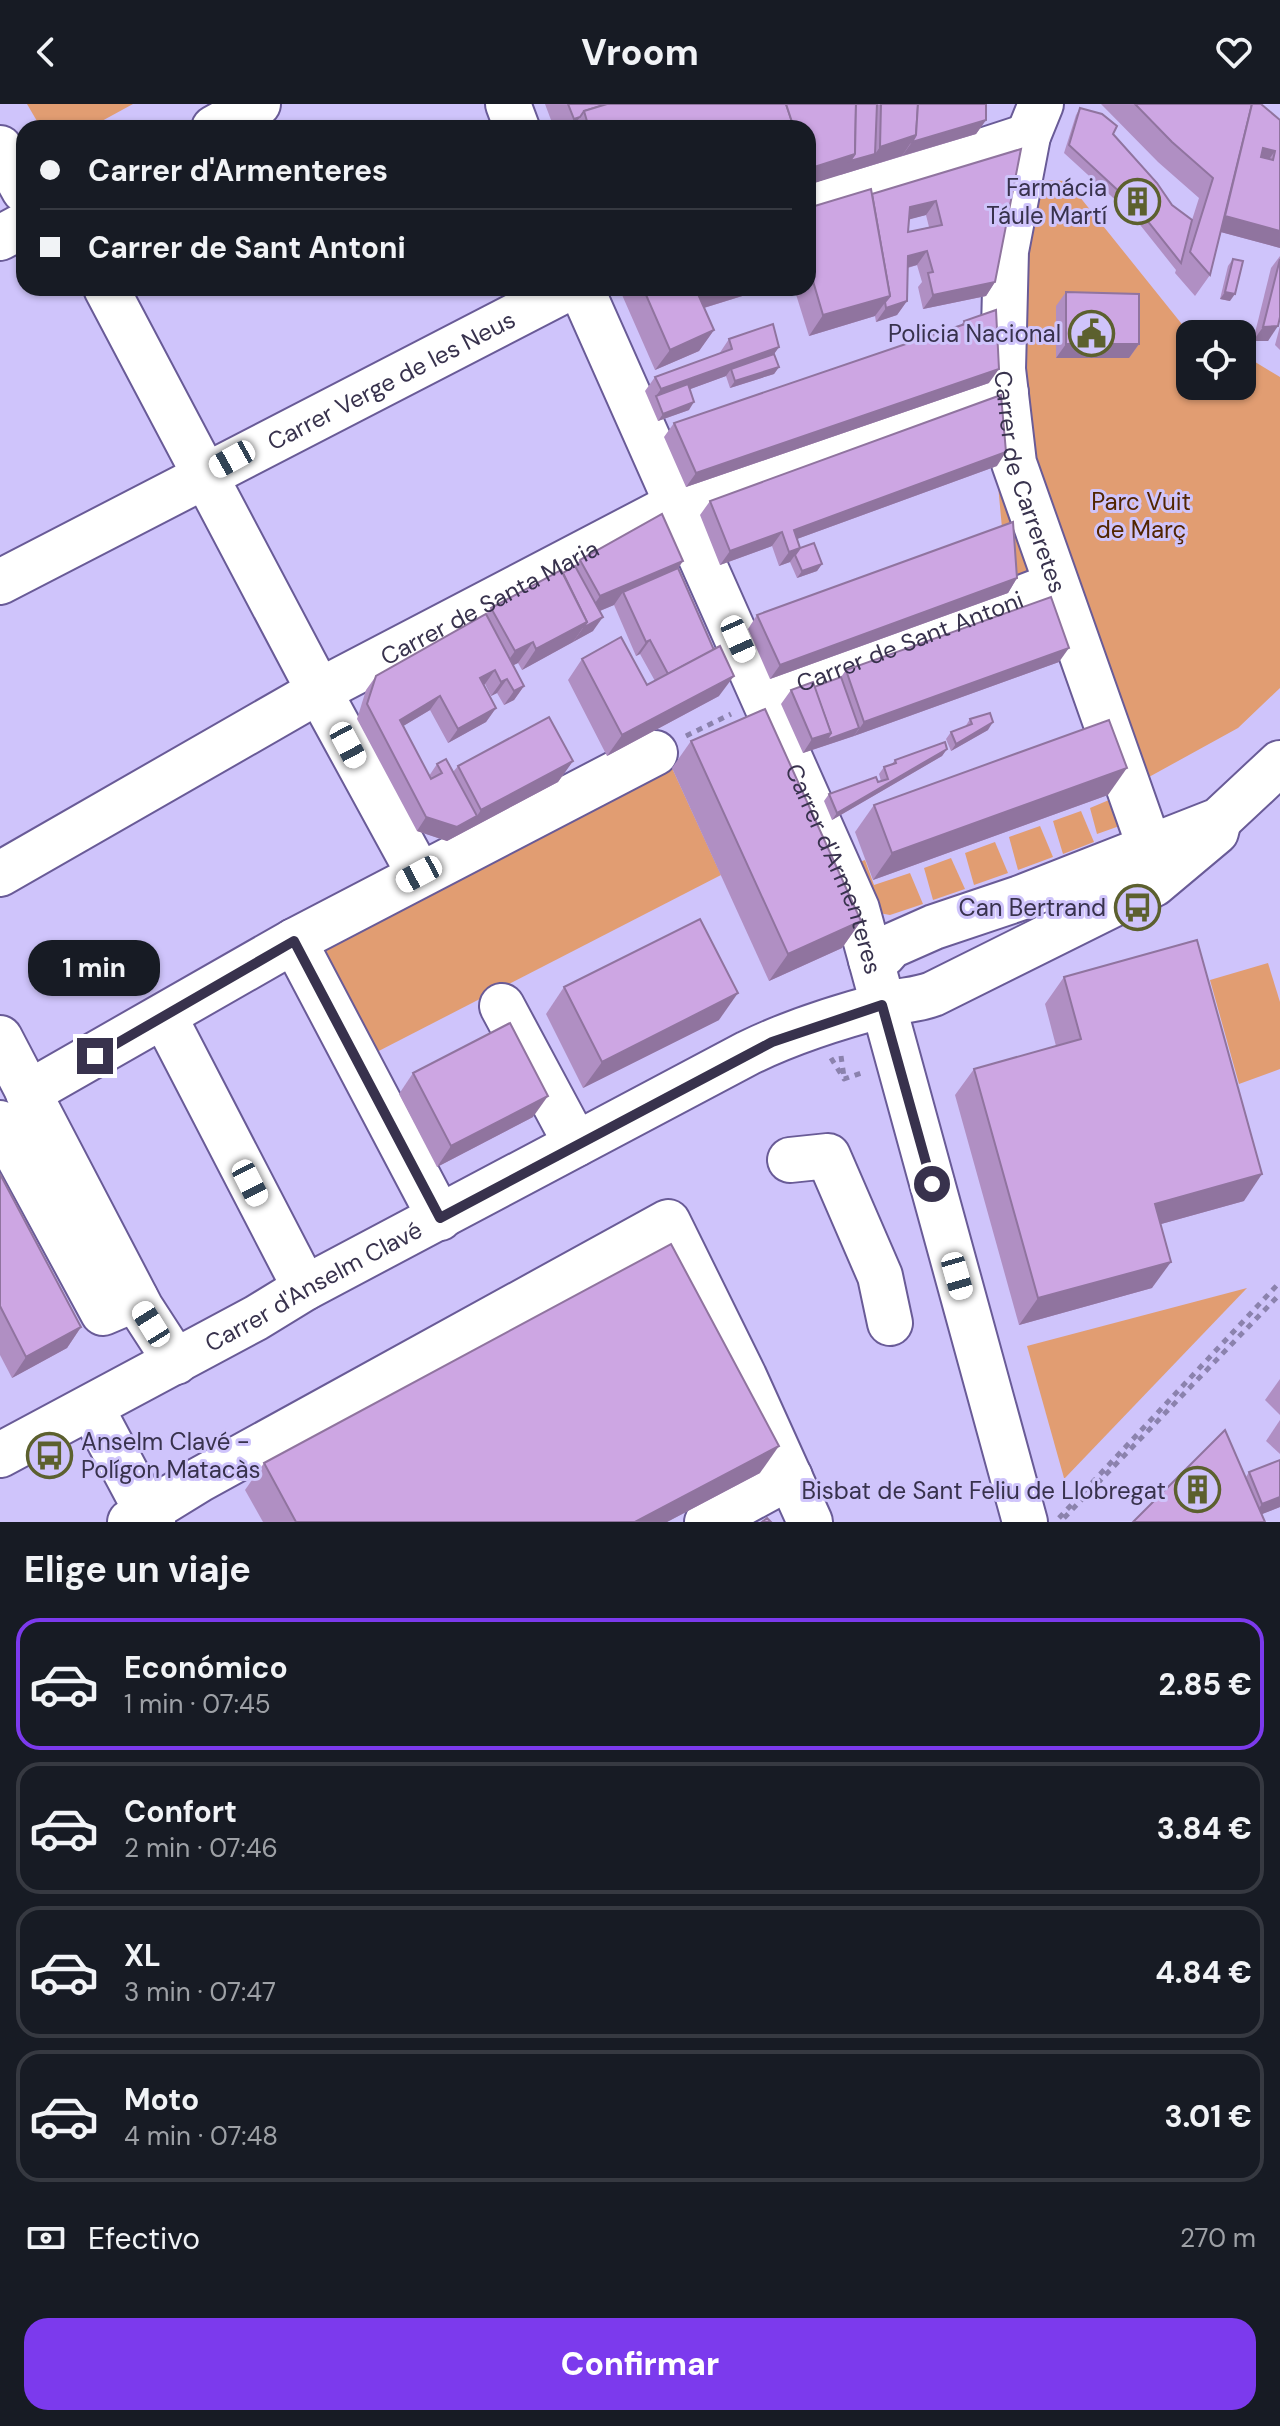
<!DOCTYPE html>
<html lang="es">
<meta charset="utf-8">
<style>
body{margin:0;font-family:"DM Sans",sans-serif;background:#242831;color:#f1f3f6;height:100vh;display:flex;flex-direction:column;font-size:30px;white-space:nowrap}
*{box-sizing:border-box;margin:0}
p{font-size:26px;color:#9ea1a6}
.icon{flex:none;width:44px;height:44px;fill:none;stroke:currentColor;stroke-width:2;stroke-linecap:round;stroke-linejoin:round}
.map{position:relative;height:1418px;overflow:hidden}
.details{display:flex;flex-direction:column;background:#171b24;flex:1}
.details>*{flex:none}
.guide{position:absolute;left:16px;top:16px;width:800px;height:176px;border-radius:24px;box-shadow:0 2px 6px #0004;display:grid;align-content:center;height:176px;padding:0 24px;background:#171b24}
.buttons{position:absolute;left:1176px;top:216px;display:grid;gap:16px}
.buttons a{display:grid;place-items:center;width:80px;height:80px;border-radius:16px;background:#171b24;box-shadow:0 2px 6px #0004;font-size:40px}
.end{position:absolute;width:36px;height:36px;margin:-18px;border:10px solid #38324d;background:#fff;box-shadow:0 0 0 4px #fff}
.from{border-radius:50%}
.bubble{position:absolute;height:56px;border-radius:24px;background:#171b24;box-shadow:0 2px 6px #0004;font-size:26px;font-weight:800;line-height:56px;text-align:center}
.car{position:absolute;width:24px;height:48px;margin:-24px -12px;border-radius:10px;box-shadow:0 0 6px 2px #0007;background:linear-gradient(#fff 24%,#345 0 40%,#fff 0 76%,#345 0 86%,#fff 0)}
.guide b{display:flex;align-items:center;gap:28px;height:76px;font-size:30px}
.guide b+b{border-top:2px solid #363941}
.guide i{width:20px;height:20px;background:#f1f3f6}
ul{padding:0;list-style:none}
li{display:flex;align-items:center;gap:24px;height:132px;margin:0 16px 12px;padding:0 8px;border:4px solid #363941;border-radius:24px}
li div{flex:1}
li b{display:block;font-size:30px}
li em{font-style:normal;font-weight:800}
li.selected{border-color:#7c3aed}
li>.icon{width:72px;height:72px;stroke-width:1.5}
h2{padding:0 24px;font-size:36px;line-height:96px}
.pay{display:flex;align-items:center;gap:20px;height:88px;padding:0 24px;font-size:30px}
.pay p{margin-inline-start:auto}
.primary-button{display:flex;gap:16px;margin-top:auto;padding:16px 24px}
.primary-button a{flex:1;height:92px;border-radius:24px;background:#7c3aed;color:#fff;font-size:32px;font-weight:800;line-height:92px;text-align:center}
header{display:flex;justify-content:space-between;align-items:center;height:104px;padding:0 24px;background:#171b24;font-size:36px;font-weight:800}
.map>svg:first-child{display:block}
.green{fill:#e19d72}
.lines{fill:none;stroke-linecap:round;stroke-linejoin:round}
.minor-casing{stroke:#695b97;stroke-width:48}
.path{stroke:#8b82ad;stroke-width:5;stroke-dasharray:6 6;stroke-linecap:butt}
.minor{stroke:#fff;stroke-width:44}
.wall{fill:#b08fc3;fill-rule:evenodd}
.shaded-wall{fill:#90749f}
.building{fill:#cda6e3;stroke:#90749f;stroke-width:2;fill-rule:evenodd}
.route{stroke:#38324d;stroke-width:10}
.labels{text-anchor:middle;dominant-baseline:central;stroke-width:6;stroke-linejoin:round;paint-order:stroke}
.poi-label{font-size:24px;fill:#38324d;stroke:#cfc4fb;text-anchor:end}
.street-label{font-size:24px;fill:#38324d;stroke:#cfc4fb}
.park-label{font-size:24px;fill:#512501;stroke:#cfc4fb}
</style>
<header><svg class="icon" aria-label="back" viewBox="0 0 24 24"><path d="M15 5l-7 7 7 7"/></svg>Vroom<svg class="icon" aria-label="heart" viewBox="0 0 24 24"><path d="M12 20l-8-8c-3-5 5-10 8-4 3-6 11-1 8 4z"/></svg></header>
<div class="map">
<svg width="1280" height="1418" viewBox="0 0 1280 1418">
<rect width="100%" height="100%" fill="#cfc4fb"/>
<g class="green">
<polygon points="27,0 133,0 89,24 41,24"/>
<polygon points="1007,75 1067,77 1185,224 1202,226 1208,230 1190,230 1190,282 1242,282 1242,250 1280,273 1280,584 1238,624 1129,684 1128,719 1097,730 1090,704 1109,696 1041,508 1008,489 991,305"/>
<polygon points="672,664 721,771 369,952 315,844"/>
<polygon points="1081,707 1094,738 1063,750 1053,717"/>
<polygon points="1040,722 1053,753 1018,766 1009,733"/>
<polygon points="995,738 1008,769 974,781 965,749"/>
<polygon points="951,754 965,785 933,796 924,764"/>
<polygon points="865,756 874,781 910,769 923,800 890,811 879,809 852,761"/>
<polygon points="1268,859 1280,898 1280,965 1239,980 1210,876"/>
<polygon points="1247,1184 1065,1374 1064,1374 1027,1242"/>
</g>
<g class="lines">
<defs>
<g id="minor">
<polyline points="508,0 517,24"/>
<path id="s1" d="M1041,0L1028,32L1006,147L1003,265L1014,359L1150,744"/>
<polyline points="214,24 258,0"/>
<polyline points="0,44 24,86"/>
<polyline points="808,104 1028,32"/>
<polyline points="0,134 24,121"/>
<polyline points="106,184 319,587 419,770"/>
<path id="s2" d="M581,184L857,805L1025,1418"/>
<path id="s3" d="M0,478L569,184"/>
<path id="s4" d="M764,593L1055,481"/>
<path id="s5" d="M0,770L319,587L677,400L1006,289"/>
<polyline points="294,837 440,1114"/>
<polyline points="871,856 883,851 891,842 934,823 1020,794 1219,716 1280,659"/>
<polyline points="502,902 576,1040"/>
<polyline points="164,912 305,1184"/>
<polyline points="0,934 141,1204 176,1258"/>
<polyline points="28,989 294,837 655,649"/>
<polyline points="0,1019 103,1209 136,1195"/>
<polyline points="790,1056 828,1052 880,1172 890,1219"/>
<polyline points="91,1303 147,1408 130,1418"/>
<path id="s6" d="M0,1351L256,1214L305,1184L748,949C791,928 838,913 884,901C901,896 917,896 933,890L1154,780L1216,728L1219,716"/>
<polyline points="153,1418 147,1408 199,1376 668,1118 744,1272 810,1418"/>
<polyline points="707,1418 790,1373"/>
</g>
</defs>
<use href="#minor" class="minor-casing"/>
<g class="path">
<polyline points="686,632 731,610"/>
<polyline points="841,952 844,973"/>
<polyline points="831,954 844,975 864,968"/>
<polyline points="1059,1414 1280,1178"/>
<polyline points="1064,1414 1280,1190"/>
</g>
<use href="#minor" class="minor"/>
</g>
<g class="wall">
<polygon points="545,0 986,0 986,16 976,30 840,71 808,24 554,24"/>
<polygon points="1101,0 1261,0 1280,16 1280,144 1221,128 1210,171 1195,192 1175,169 1176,166 1133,112 1064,49 1076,11 1080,4 1113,30 1172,101 1192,116 1199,94 1158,58"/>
<path d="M1021,45L995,178L986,192L923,205L918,183L922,178L917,161L908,164L907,197L897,211L876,218L875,212L809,232L794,184H808V104L872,90ZM926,111L929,123L908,128L909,115Z"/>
<polygon points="1280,152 1280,213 1268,237 1253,237 1271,164"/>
<polygon points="1233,155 1230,197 1220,195 1228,162"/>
<polygon points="619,184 768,184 704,204 714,226 699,247 655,266"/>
<polygon points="1066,188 1139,240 1129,254 1056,254 1056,202"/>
<polygon points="964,217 989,279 686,383 664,333 674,319 961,221"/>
<polygon points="1280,222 1280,246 1275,241"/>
<polygon points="729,235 779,243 774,250 779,263 774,270 730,284 726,272 690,285 689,306 658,317 645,287 655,273 719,250"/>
<polygon points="997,362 797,435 800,444 822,460 817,467 797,474 790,458 779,462 772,442 720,461 700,411 710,397"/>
<polygon points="580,456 683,457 678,464 719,592 607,652 568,576 582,555 647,581 655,577 640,550 636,552 614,501 600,507 593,527 522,566 518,559 513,561 524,582 514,596 504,601 497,589 491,592 485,580 484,581 496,604 486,618 448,639 430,606 403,622 429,672 437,660 453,668 458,662 573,657 558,678 447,737 417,727 357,615 366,586 376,572 486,510 491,504 575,462"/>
<polygon points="1017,474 1008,489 770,575 748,525 757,511"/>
<polygon points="1059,558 854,632 803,649 781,600 791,586 814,583 841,573 846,566"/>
<polygon points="970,615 988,626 951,647 946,635 951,628 965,623"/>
<polygon points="691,637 861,817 842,844 769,877 672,664"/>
<polygon points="947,645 942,652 832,716 824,697 829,690 881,677 879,670 884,663 892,660 895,656"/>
<polygon points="1108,691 873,776 855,728 874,701"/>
<polygon points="1064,873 1244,1097 1161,1120 1152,1184 1019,1221 955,991 974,965 1056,942 1045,900"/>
<polygon points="564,883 719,916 583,984 546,910"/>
<polygon points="413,969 533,1013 437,1063 399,990"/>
<polygon points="0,1070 81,1223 67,1244 12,1274 0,1251"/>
<polygon points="1280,1275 1280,1311 1265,1296"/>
<polygon points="1280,1316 1280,1350 1266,1337"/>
<polygon points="264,1359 760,1369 667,1418 263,1418 245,1386"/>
<polygon points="1249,1368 1280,1403 1262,1410 1246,1373"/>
</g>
<g class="shaded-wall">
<polygon points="580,13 572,24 567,24 574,15"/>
<polygon points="986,16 976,30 902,52 912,38"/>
<polygon points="916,31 902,52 808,81 808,65 855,50 875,50 880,43"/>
<polygon points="1263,44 1275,47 1265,61 1253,58"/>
<polygon points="936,97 926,111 900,118 910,103"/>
<polygon points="1223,112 1280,127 1280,144 1213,126"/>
<polygon points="927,147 917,161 898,166 908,152"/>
<polygon points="995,178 986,192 923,205 933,191"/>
<polygon points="716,184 768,184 684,210 698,190"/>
<polygon points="1225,188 1235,190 1230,197 1220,195"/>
<polygon points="890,192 875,212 809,232 823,211"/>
<polygon points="907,197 897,211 876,218 886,204"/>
<polygon points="1278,222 1268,237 1253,237 1263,223"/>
<polygon points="714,226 699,247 655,266 670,246"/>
<polygon points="1066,240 1139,240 1129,254 1056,254"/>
<polygon points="779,243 769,257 731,265 726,272 658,297 656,292 661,285"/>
<polygon points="779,263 774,270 730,284 735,277"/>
<polygon points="999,265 989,279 686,383 696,369"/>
<polygon points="694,298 689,306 658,317 663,310"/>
<polygon points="1006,348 997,362 786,439 794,426"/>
<polygon points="782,428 772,442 720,461 730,447"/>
<polygon points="800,444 790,458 779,462 789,448"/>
<polygon points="683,457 668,478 623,488 614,501 585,513 600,492"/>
<polygon points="822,460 817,467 797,474 802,467"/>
<polygon points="1017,474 1008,489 770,575 780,561"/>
<polygon points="603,513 593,527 573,538 583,524"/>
<polygon points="587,518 573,538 522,566 536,545"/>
<polygon points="650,536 640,550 636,552 646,538"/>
<polygon points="533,538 518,559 500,568 515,547"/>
<polygon points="1069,544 1059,558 854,632 864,618"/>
<polygon points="495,566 485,580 470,588 480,574"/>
<polygon points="734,572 719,592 607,652 622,631"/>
<polygon points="507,575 497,589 491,592 501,578"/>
<polygon points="524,582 514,596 504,601 514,587"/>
<polygon points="440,592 430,606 390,630 400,616"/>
<polygon points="496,604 486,618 448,639 458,625"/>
<polygon points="993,618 988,626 951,647 956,640"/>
<polygon points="859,624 854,632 803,649 812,635 831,629"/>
<polygon points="947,645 942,652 832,716 837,709"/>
<polygon points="573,657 558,678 447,737 417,727 426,713 477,712 481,706"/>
<polygon points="1127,664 1108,691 873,776 892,749"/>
<polygon points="861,817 842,844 769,877 788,850"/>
<polygon points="738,889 719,916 583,984 602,958"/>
<polygon points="548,992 533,1013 437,1063 451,1042"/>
<polygon points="1262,1070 1244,1097 1136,1127 1155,1100"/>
<polygon points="1171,1158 1152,1184 1019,1221 1038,1194"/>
<polygon points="81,1223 67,1244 12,1274 26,1253"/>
<polygon points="779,1342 760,1369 667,1418 635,1418"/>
<polygon points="1280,1393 1280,1403 1252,1414 1262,1400"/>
</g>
<g class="building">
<polygon points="568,0 607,0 584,7 580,13 574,15"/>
<polygon points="607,0 786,0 794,24 589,24 584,7"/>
<polygon points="786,0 856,0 855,50 808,65 808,24 794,24"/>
<polygon points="856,0 877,0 875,50 850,57 855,50"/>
<polygon points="881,0 918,0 916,31 880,43"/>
<polygon points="918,0 986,0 986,16 912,38 916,31"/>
<polygon points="1135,0 1252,0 1210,171 1190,148 1213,74 1172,38"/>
<path d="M1252,0H1261L1280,16V127L1225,112ZM1263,44L1275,47L1273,56L1261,53Z"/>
<polygon points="1080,4 1102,10 1117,22 1113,30 1157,79 1172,101 1192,116 1181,159 1138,105 1069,41"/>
<path d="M1021,45L995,178L933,191L928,169L933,168L927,147L908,152L907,197L886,204L885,198L890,192L872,90ZM936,97L942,121L908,128L910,103Z"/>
<polygon points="871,85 890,192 823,211 808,160 808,104"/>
<polygon points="1233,155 1243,157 1235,190 1225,188"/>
<polygon points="1280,155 1280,213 1278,222 1263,223"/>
<polygon points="643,184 716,184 698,190 714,226 670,246"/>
<polygon points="1066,188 1139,190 1139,240 1066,240"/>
<polygon points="996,206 999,265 696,369 674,319 941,228 965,220 964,217"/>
<polygon points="773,220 779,243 661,285 655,273 732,245 729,235"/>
<polygon points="774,250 779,263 735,277 731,265"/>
<polygon points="688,280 694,298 663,310 656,292"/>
<polygon points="1001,291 1006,348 794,426 800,444 789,448 782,428 730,447 710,397"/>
<polygon points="662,410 683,457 600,492 580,456"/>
<polygon points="1013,418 1017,474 780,561 757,511"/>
<polygon points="814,439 822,460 802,467 795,451 800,444"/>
<polygon points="575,462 603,513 583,524 587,518 563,469"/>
<polygon points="678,464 714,546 668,570 650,536 646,538 623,488"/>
<polygon points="561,466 587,518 536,545 533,538 515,547 491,504"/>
<polygon points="1051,493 1069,544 864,618 846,566"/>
<polygon points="486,510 524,582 514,587 507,575 501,578 495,566 480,574 496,604 458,625 440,592 400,616 431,675 442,669 437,660 446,655 477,712 457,723 426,713 367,600 376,572"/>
<polygon points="621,533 647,581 720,542 734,572 622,631 582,555"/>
<polygon points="841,573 859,624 826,636 831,629 814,583"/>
<polygon points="813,578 831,629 812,635 791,586"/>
<polygon points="765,605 861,817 788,850 691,637"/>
<polygon points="990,609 993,618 956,640 951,628 972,620 970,615"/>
<polygon points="549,613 573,657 481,706 458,662"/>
<polygon points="1109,616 1127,664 892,749 874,701"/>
<polygon points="945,638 947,645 837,709 829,690 876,673 878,678 888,675 884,663 896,659 895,656"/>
<polygon points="700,815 738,889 602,958 564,883"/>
<polygon points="1197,836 1262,1070 1155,1100 1171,1158 1038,1194 974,965 1081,935 1064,873"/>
<polygon points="510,919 548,992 451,1042 413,969"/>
<polygon points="0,1070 81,1223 26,1253 0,1202"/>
<polygon points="671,1140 779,1342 635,1418 296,1418 264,1359"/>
<polygon points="1225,1326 1265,1418 1133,1418"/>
<polygon points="1280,1356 1280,1393 1262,1400 1249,1368"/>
<polygon points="767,1414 771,1418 762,1418"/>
</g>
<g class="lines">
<polyline class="route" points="95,952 294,837 440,1114 772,938 882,901 932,1080"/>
</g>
<defs>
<symbol id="building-ring" viewBox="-11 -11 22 22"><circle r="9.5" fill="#cfc4fb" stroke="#5c602e" stroke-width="1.5"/><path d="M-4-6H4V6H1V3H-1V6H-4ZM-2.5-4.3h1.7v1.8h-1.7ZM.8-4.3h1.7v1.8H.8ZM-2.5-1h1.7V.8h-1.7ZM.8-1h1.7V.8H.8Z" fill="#5c602e"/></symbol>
<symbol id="civic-ring" viewBox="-11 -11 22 22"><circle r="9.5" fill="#cfc4fb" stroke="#5c602e" stroke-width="1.5"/><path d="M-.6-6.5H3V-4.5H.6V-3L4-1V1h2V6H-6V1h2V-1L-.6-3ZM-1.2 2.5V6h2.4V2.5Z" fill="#5c602e"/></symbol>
<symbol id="bus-ring" viewBox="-11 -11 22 22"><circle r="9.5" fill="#cfc4fb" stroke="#5c602e" stroke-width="1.5"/><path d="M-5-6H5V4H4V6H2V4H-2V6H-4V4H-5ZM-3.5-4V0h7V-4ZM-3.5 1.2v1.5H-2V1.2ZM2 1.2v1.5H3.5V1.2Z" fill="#5c602e"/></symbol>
</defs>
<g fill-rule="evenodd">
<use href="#building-ring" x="1112" y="72" width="51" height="51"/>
<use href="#civic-ring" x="1066" y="204" width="51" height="51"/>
<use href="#bus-ring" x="1112" y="778" width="51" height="51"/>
<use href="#bus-ring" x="24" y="1326" width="51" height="51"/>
<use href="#building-ring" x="1172" y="1360" width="51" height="51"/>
</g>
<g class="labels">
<g class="poi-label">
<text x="1107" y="83">Farmácia<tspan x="1107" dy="28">Táule Martí</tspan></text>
<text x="1061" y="229">Policia Nacional</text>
<text x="1106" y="803">Can Bertrand</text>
<text x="81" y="1337" text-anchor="start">Anselm Clavé -<tspan x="81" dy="28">Polígon Matacàs</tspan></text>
<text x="1166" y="1386">Bisbat de Sant Feliu de Llobregat</text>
</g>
<g class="street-label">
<text stroke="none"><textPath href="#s3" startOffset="440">Carrer Verge de les Neus</textPath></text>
<text stroke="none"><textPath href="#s1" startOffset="386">Carrer de Carreretes</textPath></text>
<text stroke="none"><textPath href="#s5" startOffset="560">Carrer de Santa Maria</textPath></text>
<text stroke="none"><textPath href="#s4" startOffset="156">Carrer de Sant Antoni</textPath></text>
<text stroke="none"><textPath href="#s2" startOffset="634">Carrer d'Armenteres</textPath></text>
<text stroke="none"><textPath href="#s6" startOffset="356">Carrer d'Anselm Clavé</textPath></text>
</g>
<g class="park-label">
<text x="1141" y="397">Parc Vuit<tspan x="1141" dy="28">de Març</tspan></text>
</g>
</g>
</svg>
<div class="buttons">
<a><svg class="icon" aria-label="locate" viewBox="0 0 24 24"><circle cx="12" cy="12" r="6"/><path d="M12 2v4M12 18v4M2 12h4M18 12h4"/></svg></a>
</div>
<i class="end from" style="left:932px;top:1080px"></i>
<i class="end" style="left:95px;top:952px"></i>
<div class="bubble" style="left:28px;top:836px;width:132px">1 min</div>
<i class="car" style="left:232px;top:355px;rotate:241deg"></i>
<i class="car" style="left:738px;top:535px;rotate:156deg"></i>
<i class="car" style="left:348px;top:641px;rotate:152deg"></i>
<i class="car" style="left:419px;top:770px;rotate:242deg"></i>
<i class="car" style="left:250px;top:1079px;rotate:153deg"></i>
<i class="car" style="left:957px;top:1172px;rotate:164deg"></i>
<i class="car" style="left:151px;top:1220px;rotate:328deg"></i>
<div class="guide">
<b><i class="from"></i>Carrer d'Armenteres</b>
<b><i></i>Carrer de Sant Antoni</b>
</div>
</div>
<section class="details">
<h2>Elige un viaje</h2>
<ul>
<li class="selected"><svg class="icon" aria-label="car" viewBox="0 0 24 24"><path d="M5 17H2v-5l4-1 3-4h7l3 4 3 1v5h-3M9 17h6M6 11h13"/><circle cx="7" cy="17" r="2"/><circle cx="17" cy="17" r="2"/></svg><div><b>Económico</b><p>1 min · 07:45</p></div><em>2.85 €</em></li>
<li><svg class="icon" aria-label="car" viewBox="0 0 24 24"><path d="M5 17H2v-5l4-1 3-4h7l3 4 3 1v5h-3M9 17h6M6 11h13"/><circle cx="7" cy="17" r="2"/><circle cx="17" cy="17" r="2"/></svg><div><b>Confort</b><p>2 min · 07:46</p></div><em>3.84 €</em></li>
<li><svg class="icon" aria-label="car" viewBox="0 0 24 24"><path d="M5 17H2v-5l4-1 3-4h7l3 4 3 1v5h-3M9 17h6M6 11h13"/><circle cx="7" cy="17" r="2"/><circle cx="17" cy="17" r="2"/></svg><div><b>XL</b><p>3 min · 07:47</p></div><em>4.84 €</em></li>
<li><svg class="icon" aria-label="car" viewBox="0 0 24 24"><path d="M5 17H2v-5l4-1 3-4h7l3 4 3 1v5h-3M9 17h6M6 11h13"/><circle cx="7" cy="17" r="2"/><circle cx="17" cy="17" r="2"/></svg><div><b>Moto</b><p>4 min · 07:48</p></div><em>3.01 €</em></li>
</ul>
<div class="pay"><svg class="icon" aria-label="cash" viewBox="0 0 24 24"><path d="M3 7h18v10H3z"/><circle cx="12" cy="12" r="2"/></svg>Efectivo<p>270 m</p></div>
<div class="primary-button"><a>Confirmar</a></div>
</section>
